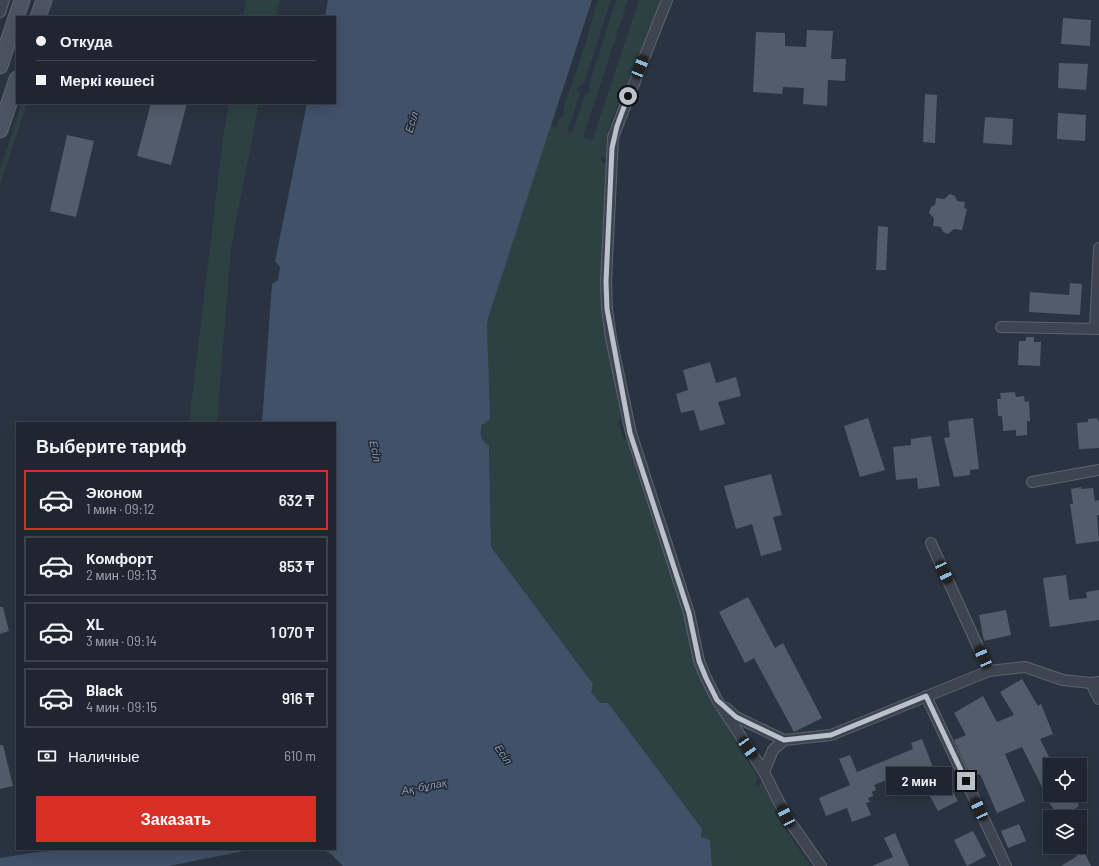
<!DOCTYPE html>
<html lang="ru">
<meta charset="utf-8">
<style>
body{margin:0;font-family:Barlow,sans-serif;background:#282e39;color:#f1f3f6;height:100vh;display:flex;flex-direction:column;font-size:15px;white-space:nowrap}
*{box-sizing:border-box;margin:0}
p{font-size:13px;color:#a2a5ab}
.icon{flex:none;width:22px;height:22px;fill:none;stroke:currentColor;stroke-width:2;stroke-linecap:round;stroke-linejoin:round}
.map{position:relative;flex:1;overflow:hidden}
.drawer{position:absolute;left:16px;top:422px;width:320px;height:428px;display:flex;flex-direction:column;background:#202631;border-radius:0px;box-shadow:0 4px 16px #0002,0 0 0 1px #3d434d}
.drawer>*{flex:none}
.top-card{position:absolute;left:16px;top:16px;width:320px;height:88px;border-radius:0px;box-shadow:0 4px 16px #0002,0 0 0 1px #3d434d;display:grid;align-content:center;height:88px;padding:0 20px;background:#202631}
.tools{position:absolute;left:1043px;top:758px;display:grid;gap:8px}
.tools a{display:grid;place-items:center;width:44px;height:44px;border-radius:0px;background:#202631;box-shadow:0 4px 16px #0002,0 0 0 1px #3d434d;font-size:20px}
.end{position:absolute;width:18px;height:18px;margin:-9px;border:5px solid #bbc1cb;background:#111;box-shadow:0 0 0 2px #111}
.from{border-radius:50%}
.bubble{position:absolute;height:28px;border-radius:0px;background:#202631;box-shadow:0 4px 16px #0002,0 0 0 1px #3d434d;font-size:13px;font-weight:600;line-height:28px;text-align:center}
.car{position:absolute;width:12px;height:24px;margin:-12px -6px;border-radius:5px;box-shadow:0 0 3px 1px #0007;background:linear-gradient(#222 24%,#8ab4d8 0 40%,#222 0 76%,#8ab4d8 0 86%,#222 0)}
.top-card b{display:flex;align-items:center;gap:14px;height:38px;font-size:15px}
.top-card b+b{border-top:1px solid #3d434d}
.top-card i{width:10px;height:10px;background:#f1f3f6}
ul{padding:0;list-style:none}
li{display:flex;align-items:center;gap:12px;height:60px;margin:0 8px 6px;padding:0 12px;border:2px solid #3d434d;border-radius:0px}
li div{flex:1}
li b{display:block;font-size:15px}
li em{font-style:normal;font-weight:600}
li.current{border-color:#d93025}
li>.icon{width:36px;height:36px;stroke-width:1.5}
h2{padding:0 20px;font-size:18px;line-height:48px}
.pay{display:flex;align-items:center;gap:10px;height:44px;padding:0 20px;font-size:15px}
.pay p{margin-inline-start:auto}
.primary-button{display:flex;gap:8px;margin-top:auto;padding:8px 20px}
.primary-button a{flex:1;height:46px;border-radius:0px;background:#d93025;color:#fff;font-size:16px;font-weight:600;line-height:46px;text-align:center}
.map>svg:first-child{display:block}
.green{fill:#2d4143}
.water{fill:#415168}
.building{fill:#535c6b}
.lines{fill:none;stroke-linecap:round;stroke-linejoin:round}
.street-casing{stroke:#5c636e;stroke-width:12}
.secondary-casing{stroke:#5c636e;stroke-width:17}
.street{stroke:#3e4551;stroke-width:10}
.secondary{stroke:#4c5463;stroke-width:15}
.route{stroke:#bbc1cb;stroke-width:5}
.labels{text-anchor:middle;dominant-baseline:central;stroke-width:3;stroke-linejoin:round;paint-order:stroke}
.water-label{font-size:11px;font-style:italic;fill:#8597af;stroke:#222a36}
</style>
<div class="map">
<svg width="1099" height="866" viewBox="0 0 1099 866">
<rect width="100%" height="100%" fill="#2a3341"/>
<g class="green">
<polygon points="246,0 280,0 276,17 243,17"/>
<path d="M598,0H611L584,83L577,88L580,94L567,132L572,133L585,95L591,91L589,85L616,0H628L583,137L592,141L639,0H662L610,124L607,135L606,158L601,157V162L606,164L602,295L623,414L618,423L623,438L631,443L682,605L695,661L700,678L709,697L758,777L755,783L758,788L762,782L775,805V813L810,866H712L710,840L701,837L590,692L593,684L491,547L489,446C480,440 477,430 485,421L487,324L489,315L550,125L556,127L559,119L564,115L563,109L584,48Z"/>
<polygon points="22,103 27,103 0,184 0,171"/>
<polygon points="229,103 259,103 231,247 217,423 189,423 223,138"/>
</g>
<g class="water">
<path d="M328,0H592L489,315L487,324L490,419L482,425C479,434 481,441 489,446L491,547L593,684L591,692L600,703H608L702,829L701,837L710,840L712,866H343L331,854L322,849H335V423H262L272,284L278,280L280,267L275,261L307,103H335V17H325Z"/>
<polygon points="87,849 254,849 169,866 0,866 0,858 37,852"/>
</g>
<g class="building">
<polygon points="1063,18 1091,20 1090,46 1061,44"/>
<polygon points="807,30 833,31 831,59 846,59 845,81 828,80 827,106 803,104 804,88 783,87 782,94 753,92 756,32 785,33 785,46 806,47"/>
<polygon points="1059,63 1088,64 1086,90 1058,88"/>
<polygon points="925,94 937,95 935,143 923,142"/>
<polygon points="151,103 187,103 171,165 137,156"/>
<polygon points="1058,113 1086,115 1085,141 1057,139"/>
<polygon points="985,117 1013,119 1012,145 983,143"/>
<polygon points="67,135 94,141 76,217 50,211"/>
<polygon points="950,194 955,196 957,201 965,202 964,208 967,209 962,230 954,229 948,234 943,232 941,227 933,226 934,218 929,213 931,207 935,205 936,198 944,199"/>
<polygon points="878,226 888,227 886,270 876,270"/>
<polygon points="1070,283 1082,284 1080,315 1029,312 1030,292 1069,295"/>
<polygon points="1026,337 1034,337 1034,342 1041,342 1040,366 1018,365 1019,341 1026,341"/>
<polygon points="710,362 716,383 736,377 741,396 718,402 725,424 700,431 694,410 681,413 676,394 688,390 683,370"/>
<polygon points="1015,392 1016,397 1024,396 1025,402 1029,401 1030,421 1027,421 1027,435 1016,436 1016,430 1003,431 1002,416 998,416 997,399 1001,399 1000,393"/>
<polygon points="868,418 885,470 860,477 844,426"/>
<polygon points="973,418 979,469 970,470 970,475 954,477 944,438 950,437 948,421"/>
<polygon points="1097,418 1099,422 1099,448 1079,449 1077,423 1088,422 1088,419"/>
<polygon points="931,436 940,486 918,489 917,478 896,480 893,447 911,445 911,439"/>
<polygon points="771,474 782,515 773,517 782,550 761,556 752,524 736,529 724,486"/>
<polygon points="1081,487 1081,489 1093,488 1095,501 1099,500 1099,515 1097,515 1099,541 1076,544 1070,504 1073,504 1071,489"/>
<polygon points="1066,575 1069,600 1087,598 1086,592 1099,590 1099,620 1050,627 1043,578"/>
<polygon points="748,597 775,648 783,643 822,718 794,732 754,658 745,663 719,612"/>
<polygon points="0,607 3,607 9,631 0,634"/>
<polygon points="1006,610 1011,635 984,641 979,615"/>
<polygon points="1022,679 1038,706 1041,704 1053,734 1040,739 1053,765 1050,765 1050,795 1072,795 1079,806 1063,817 1059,817 1044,795 1046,795 1022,747 1005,754 1025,801 997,813 980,774 971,777 954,740 966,735 954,713 983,696 997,722 1014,715 1000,692"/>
<polygon points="922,739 934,770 940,767 958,801 938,811 915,769 874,785 876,790 872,792 873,796 868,798 870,802 866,803 871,815 852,822 847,808 826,816 819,798 850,785 839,759 850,755 857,772 913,749 911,743"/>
<polygon points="0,745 3,745 13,786 0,789"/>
<polygon points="1019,824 1026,841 1008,848 1001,831"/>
<polygon points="973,831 986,856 967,866 954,840"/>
<polygon points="895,833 909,866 872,866 893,857 884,838"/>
<polygon points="1073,847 1082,847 1091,866 1061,866 1077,856"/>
</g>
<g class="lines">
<defs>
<g id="street">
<polyline points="667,0 613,137 606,282 607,309 611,338 631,433 689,613 699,661 706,678 717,700 764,772 786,816 821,866"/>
<polyline points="0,12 4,0"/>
<polyline points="1001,327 1099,329"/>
<polyline points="1095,329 1099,248"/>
<polyline points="1032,482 1099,470"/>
<polyline points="931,543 989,671"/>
<polyline points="1091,683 1099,699"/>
<polyline points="926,696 1006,866"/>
<polyline points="726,708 736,717 784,740 831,735 989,671 1025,667 1063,680 1091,683 1099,682"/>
<polyline points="764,772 773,750 784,740"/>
</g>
<g id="secondary">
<polyline points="38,17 44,0"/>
<polyline points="0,66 22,0"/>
<polyline points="0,130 17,79"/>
</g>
</defs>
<use href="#street" class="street-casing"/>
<use href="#secondary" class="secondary-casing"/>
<use href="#street" class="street"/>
<use href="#secondary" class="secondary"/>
</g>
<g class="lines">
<polyline class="route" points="628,96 617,126 612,148 606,282 607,309 630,433 689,613 699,661 706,678 717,700 736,717 784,740 831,735 926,696 966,781"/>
</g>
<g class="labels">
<g class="water-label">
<text transform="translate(411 122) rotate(-73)">Есіл</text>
<text transform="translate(376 451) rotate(78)">Есіл</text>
<text transform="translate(504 754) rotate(55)">Есіл</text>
<text transform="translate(424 786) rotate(-11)">Ақ-бұлақ</text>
</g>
</g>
</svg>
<div class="tools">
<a><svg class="icon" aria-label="locate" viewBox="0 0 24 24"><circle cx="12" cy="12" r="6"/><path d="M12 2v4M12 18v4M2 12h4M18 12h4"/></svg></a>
<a><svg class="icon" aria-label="layers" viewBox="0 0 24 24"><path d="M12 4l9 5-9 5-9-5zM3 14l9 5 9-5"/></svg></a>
</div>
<i class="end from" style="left:628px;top:96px"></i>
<i class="end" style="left:966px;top:781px"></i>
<div class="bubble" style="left:886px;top:767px;width:66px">2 мин</div>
<i class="car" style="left:640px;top:67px;rotate:22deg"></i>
<i class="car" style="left:944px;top:572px;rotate:155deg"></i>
<i class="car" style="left:983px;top:657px;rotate:336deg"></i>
<i class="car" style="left:748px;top:748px;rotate:146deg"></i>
<i class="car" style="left:979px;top:809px;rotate:335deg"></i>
<i class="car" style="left:786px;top:816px;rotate:333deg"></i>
<div class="top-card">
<b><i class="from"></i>Откуда</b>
<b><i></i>Меркі көшесі</b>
</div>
<section class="drawer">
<h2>Выберите тариф</h2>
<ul>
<li class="current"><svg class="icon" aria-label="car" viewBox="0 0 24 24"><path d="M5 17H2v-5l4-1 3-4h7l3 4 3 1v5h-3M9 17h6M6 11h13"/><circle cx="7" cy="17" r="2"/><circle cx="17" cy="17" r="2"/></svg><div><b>Эконом</b><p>1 мин · 09:12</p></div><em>632 ₸</em></li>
<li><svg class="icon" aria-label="car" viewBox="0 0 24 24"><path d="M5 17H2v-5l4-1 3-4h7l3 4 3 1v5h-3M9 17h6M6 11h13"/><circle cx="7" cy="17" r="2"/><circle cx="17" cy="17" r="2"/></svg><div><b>Комфорт</b><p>2 мин · 09:13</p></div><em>853 ₸</em></li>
<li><svg class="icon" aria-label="car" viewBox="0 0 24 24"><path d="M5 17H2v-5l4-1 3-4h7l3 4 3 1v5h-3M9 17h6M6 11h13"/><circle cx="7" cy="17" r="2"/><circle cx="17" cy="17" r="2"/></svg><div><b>XL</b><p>3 мин · 09:14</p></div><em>1 070 ₸</em></li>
<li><svg class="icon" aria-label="car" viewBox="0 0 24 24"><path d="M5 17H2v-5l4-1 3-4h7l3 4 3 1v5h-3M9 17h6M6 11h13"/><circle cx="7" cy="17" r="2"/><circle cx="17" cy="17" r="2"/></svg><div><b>Black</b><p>4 мин · 09:15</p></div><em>916 ₸</em></li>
</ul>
<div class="pay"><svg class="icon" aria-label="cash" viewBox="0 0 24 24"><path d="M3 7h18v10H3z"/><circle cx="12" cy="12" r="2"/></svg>Наличные<p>610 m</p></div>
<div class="primary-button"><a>Заказать</a></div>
</section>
</div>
